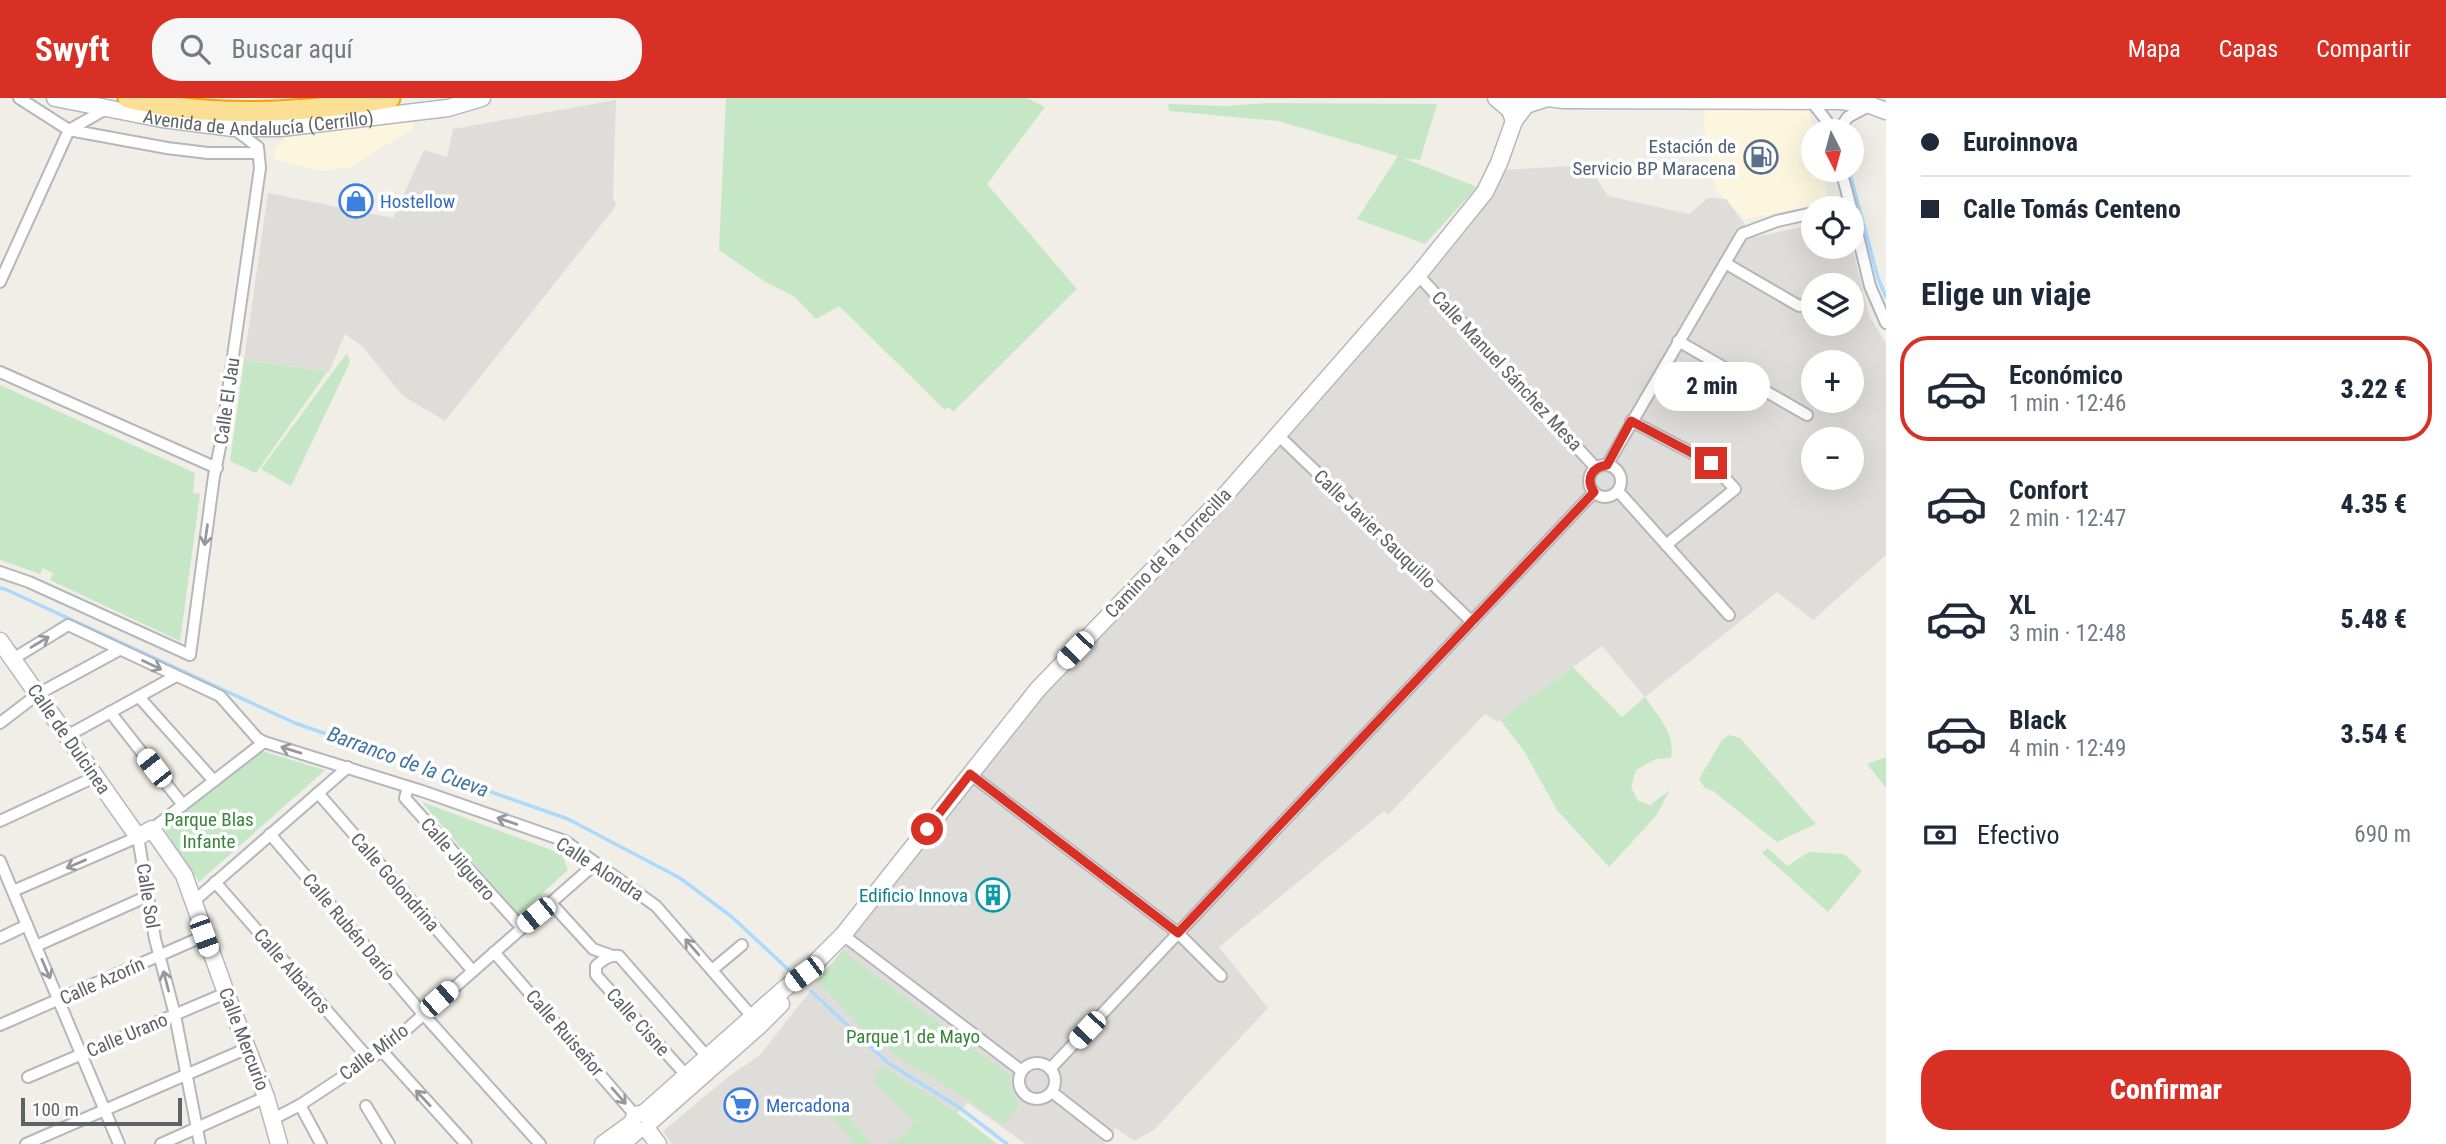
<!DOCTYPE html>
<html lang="es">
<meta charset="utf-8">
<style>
body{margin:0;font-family:"Roboto Condensed",sans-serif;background:#f6f6f7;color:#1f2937;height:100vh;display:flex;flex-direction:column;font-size:26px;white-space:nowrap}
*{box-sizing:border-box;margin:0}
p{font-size:23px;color:#747a83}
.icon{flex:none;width:38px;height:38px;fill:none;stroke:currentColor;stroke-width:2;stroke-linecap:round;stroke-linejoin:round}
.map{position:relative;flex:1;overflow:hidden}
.sheet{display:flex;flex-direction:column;background:#fff;width:560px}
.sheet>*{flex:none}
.guide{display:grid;align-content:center;height:154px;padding:0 35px;background:#fff}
.needle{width:46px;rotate:174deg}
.controls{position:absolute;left:1801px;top:21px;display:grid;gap:14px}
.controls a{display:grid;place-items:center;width:63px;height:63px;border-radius:50%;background:#fff;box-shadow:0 7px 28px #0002;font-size:35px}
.scale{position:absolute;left:21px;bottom:18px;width:161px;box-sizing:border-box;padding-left:7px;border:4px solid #5e6267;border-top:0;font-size:19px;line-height:24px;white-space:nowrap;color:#5e6267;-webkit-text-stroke:5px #fff;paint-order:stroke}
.end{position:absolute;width:32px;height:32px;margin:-16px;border:9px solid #d93025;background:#fff;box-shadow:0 0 0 4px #fff}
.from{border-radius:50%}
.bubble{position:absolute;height:49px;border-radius:24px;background:#fff;box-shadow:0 7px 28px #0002;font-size:23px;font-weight:800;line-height:49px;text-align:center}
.car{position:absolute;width:21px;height:42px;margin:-21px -10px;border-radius:9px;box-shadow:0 0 5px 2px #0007;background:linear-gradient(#fff 24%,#345 0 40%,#fff 0 76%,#345 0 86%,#fff 0)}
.guide b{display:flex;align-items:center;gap:24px;height:66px;font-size:26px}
.guide b+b{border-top:2px solid #e0e1e3}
.guide i{width:18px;height:18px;background:#1f2937}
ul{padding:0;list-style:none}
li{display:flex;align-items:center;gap:21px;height:105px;margin:0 14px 10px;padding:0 21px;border:4px solid transparent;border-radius:28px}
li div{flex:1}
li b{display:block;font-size:26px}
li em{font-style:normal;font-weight:800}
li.active{border-color:#d93025}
li>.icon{width:63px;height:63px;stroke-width:1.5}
h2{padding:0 35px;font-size:32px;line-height:84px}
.pay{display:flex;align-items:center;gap:18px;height:77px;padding:0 35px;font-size:26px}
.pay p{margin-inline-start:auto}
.cta{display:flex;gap:14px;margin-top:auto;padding:14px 35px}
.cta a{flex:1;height:80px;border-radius:28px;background:#d93025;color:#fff;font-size:28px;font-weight:800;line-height:80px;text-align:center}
header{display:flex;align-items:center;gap:42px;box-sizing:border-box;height:98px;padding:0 35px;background:#d93025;color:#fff}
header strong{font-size:33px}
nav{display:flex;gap:38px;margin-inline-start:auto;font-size:24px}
.search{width:490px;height:63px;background:#f6f6f7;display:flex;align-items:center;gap:18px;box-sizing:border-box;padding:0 24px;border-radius:28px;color:#747a83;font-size:26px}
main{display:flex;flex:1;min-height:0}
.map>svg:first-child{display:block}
.commercial{fill:#fdf6df}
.industrial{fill:#dfddd9;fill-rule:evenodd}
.green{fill:#c5e7c5}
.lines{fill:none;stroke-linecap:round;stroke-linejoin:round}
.stream{stroke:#aadafd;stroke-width:3.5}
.street-casing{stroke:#b4b7bb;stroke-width:14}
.secondary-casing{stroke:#b5b9be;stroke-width:19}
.highway-casing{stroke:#f2a505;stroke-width:23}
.street{stroke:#fff;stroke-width:10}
.secondary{stroke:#fff;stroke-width:16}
.highway{stroke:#fbdf94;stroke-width:19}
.oneway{stroke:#96999c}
.route{stroke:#d93025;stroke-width:9}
.labels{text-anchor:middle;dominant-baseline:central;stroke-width:7;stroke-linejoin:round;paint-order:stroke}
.street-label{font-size:19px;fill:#5e6267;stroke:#fff}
.service-label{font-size:19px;fill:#4e5e75;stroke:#fff;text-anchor:end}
.shop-label{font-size:19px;fill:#366cbe;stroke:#fff;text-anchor:start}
.park-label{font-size:19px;fill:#37853a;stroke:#fff}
.culture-label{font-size:19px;fill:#0d838f;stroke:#fff;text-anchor:end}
.water-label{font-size:21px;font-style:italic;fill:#4275a7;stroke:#fff}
</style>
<header>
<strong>Swyft</strong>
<div class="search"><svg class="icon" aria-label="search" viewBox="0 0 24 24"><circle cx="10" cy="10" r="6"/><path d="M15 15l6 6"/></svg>Buscar aquí</div>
<nav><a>Mapa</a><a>Capas</a><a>Compartir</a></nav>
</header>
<main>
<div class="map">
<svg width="1886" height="1046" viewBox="0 0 1886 1046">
<rect width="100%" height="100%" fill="#f0eee7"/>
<g class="commercial">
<polygon points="1704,9 1808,10 1813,33 1813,72 1822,72 1829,104 1745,121 1717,94 1705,47"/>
<polygon points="412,20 413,30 351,69 322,73 273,61 275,50 290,35"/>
</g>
<g class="industrial">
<polygon points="616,2 613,100 616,106 613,112 445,323 403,298 362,248 345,236 329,274 244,262 268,95 393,120 424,52 447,59 453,31"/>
<path d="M1588,67L1608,98L1689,116L1708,100L1726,101L1754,139L1813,127V149H1852L1869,217L1886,246V457L1813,522L1777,494L1645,599L1602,548L1497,624L1485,616L1388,717L1384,713L1219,849L1268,910L1155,1031L1135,1043L1115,1030L1104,1046H1026L968,1005L957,1015L911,1046H672L663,1033L728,979L760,957L968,692L1041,593L1503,72ZM1813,187H1852V226H1813ZM1813,264H1852V303H1813ZM1813,341H1852V380H1813Z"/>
</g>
<g class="green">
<polygon points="726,0 1027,0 1045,9 987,86 1077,191 953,314 949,309 945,312 839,208 816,221 795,199 764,183 719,152"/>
<polygon points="1269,5 1437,6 1420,62 1403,60 1477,89 1425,146 1357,121 1398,58 1278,23 1169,13 1168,6 1225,8"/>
<polygon points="347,255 350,264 291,388 261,371"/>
<polygon points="244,262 327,274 256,375 230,363"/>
<polygon points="0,287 195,375 193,395 200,396 180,543 50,482 53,475 43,470 40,476 0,462"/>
<path d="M1573,569L1622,619L1645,599C1658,618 1676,637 1671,660L1656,661L1636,672L1631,689L1638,703L1650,707L1670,692L1656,718L1609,769L1557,712L1524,653L1500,622Z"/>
<polygon points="1729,637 1740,640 1816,726 1777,744 1713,693 1705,690 1699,681 1722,642"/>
<polygon points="258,652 325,672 199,784 163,729"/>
<polygon points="1886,659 1886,690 1867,666"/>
<polygon points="422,704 562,756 568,772 518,817"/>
<polygon points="1768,750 1787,768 1809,754 1844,756 1862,773 1828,814 1762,755"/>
<polygon points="843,853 1009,977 1011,992 1019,1007 1004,1027 944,986 901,961 859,927 817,883"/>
<polygon points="883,969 957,1015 997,1046 884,1046 900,1041 915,1024 873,983 879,978 875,974"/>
<polygon points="842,1012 872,1046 852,1046 850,1039 832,1019"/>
</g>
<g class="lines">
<g class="stream">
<polyline points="1849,72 1878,180 1886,199"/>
<polyline points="0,490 5,491 295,625 568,721 680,780 732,819 792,875"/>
<polyline points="811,893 888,965 960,1010 1007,1046"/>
</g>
<defs>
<g id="street">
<polyline points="19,0 69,32 167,50 208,55 258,55"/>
<polyline points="1812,4 1826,22 1830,33"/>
<polyline points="69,32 106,11"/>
<polyline points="1838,33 1848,19 1870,7"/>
<polyline points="1841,72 1851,110"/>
<polyline points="1852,113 1870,188 1886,225"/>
<polyline points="1725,165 1799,208 1813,205"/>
<polyline points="1418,177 1596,370"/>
<polyline points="0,184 69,32"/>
<polyline points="1678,243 1807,317"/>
<polyline points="0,274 217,370"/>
<polyline points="1631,323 1711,365 1735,391 1666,447"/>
<polyline points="1279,338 1472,524"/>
<polyline points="1607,367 1742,136 1777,123 1813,115"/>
<circle cx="1605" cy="383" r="16"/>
<polyline points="1618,393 1729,517"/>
<polyline points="0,474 29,484 190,557 214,378 220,349 260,70 258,49 233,30"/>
<polyline points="13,561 68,527 220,598 257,640 264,644 422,693 565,743 656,808 755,922"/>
<polyline points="139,599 214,683"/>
<polyline points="110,614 183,707"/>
<polyline points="0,625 38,596 119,552"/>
<polyline points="67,638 176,578"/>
<polyline points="970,676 1178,835 1221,878"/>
<polyline points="408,689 405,700 521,829"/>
<polyline points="318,695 472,872"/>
<polyline points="0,723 95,679"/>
<polyline points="152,731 264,644"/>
<polyline points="270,736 423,916 540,1046"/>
<polyline points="0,763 119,1046"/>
<polyline points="215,784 369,961"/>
<polyline points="13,793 138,739 155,841 175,917 200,1046"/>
<polyline points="193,804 348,669"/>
<polyline points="551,805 593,851 610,857"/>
<polyline points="843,837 1022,973"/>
<polyline points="0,840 27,827"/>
<polyline points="36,848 148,798"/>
<polyline points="494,854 635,1017"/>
<polyline points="712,872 742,847"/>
<polyline points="0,927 204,838"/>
<polyline points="382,953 466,1046"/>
<circle cx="1037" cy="983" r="18"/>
<polyline points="1050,971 1594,394"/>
<path d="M686,977L596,877V868C604,861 609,857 619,858L710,962"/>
<polyline points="28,979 226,895"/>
<polyline points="1052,994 1107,1037"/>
<polyline points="300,1007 321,1046"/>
<polyline points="366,1008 389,1046"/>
<polyline points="273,1021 300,1007 382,953 595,766"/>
<polyline points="26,1046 248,950"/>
<polyline points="161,1046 266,999"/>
</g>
<g id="secondary">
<path id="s1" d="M55,0L162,21L233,30H281L448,10L482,0"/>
<polyline points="1496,0 1510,12 1514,23"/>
<polyline points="1548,0 1564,2 1841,3 1870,7 1886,13"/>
<polyline points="1514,23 1526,7 1548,0"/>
<polyline points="0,543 138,739 152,731 184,777 226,895 266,999 279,1046"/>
<polyline points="644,1015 784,891 804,876 843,837 1038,591 1227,395 1418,177 1485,94 1499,65 1514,23 1516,14 1514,0"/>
<polyline points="650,1024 760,927 781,906"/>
<polyline points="647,1031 658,1046"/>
<polyline points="603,1046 632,1025 635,1017 644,1015 649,1019"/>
<polyline points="622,1046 638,1032"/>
</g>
<path id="highway" d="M128,0C212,21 305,15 390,0"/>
</defs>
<use href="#street" class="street-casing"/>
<use href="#secondary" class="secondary-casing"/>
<use href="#highway" class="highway-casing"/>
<use href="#street" class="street"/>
<use href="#secondary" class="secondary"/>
<use href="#highway" class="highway"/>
</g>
<defs><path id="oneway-shaft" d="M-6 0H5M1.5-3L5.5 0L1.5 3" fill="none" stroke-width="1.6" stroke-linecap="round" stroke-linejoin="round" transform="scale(1.75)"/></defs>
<g class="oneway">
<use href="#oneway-shaft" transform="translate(206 437) rotate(98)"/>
<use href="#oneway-shaft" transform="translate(40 544) rotate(-31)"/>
<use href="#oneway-shaft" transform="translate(152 567) rotate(25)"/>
<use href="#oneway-shaft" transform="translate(291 652) rotate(-163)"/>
<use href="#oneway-shaft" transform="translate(507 723) rotate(-161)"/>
<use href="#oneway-shaft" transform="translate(76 766) rotate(157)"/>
<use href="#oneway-shaft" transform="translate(692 849) rotate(-131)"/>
<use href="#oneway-shaft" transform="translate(46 871) rotate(67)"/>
<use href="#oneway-shaft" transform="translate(166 883) rotate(-105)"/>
<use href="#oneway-shaft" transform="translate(619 998) rotate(49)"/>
<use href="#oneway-shaft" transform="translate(423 1000) rotate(-133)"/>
</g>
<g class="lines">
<path class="route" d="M927,731L970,676L1178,835L1594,394C1585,381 1592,369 1607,367L1631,323L1711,365"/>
</g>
<defs>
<symbol id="fuel-ring" viewBox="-11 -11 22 22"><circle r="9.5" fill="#fff" stroke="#5c6f8a" stroke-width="1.5"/><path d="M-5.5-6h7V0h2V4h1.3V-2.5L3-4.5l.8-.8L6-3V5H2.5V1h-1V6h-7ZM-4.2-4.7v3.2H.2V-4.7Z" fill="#5c6f8a"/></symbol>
<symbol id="shop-ring" viewBox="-11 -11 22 22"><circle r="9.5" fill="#fff" stroke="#3f7fe0" stroke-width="1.5"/><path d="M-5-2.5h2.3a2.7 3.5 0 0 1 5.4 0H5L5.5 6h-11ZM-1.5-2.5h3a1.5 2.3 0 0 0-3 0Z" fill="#3f7fe0"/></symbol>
<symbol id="building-ring" viewBox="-11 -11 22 22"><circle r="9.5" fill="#fff" stroke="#0f9aa8" stroke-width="1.5"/><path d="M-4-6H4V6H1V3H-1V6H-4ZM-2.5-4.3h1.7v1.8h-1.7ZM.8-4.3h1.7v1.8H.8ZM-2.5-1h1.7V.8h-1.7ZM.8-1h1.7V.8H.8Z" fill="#0f9aa8"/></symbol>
<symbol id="supermarket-ring" viewBox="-11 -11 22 22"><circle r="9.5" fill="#fff" stroke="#3f7fe0" stroke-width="1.5"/><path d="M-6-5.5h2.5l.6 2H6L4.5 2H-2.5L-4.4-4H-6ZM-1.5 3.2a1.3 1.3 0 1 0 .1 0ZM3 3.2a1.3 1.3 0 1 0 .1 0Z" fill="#3f7fe0"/></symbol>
</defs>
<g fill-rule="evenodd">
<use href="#fuel-ring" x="1742" y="40" width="38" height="38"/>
<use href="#shop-ring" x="337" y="84" width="38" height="38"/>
<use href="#building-ring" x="974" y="778" width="38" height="38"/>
<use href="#supermarket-ring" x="722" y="988" width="38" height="38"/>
</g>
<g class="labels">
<g class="street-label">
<text stroke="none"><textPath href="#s1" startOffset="206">Avenida de Andalucía (Cerrillo)</textPath></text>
<text transform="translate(1507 273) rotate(47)">Calle Manuel Sánchez Mesa</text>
<text transform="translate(227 303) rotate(-82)">Calle El Jau</text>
<text transform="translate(1375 431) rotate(44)">Calle Javier Sauquillo</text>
<text transform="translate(1168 455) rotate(-46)">Camino de la Torrecilla</text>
<text transform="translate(69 641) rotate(55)">Calle de Dulcinea</text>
<text transform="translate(458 761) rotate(49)">Calle Jilguero</text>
<text transform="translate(600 771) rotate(33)">Calle Alondra</text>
<text transform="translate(395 784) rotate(49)">Calle Golondrina</text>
<text transform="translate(148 798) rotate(81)">Calle Sol</text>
<text transform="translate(349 829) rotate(50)">Calle Rubén Darío</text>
<text transform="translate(292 873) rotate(49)">Calle Albatros</text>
<text transform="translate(102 883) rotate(-24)">Calle Azorín</text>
<text transform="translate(638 924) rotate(48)">Calle Cisne</text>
<text transform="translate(565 935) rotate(49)">Calle Ruiseñor</text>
<text transform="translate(127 937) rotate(-23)">Calle Urano</text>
<text transform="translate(244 941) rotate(69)">Calle Mercurio</text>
<text transform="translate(374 954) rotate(-37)">Calle Mirlo</text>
</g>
<g class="service-label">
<text x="1736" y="48">Estación de<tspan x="1736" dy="22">Servicio BP Maracena</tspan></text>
</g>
<g class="shop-label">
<text x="380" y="103">Hostellow</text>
<text x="766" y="1007">Mercadona</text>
</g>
<g class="park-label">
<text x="209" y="721">Parque Blas<tspan x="209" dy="22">Infante</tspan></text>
<text x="913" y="938">Parque 1 de Mayo</text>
</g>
<g class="culture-label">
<text x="968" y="797">Edificio Innova</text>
</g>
<g class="water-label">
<text transform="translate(408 664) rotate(20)">Barranco de la Cueva</text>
</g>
</g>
</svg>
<div class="controls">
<a><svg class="needle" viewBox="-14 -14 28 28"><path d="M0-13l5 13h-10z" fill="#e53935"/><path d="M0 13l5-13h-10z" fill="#747a83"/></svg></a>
<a><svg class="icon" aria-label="locate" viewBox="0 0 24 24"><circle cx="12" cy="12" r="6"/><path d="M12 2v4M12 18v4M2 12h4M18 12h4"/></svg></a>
<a><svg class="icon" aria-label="layers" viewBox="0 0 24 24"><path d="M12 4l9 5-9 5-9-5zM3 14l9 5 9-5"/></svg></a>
<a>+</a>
<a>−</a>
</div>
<div class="scale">100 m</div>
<i class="end from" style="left:927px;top:731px"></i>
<i class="end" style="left:1711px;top:365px"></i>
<div class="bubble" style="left:1654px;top:264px;width:116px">2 min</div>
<i class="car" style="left:1075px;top:552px;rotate:224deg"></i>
<i class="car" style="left:154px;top:670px;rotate:322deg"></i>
<i class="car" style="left:536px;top:817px;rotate:231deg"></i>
<i class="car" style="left:204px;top:838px;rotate:160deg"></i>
<i class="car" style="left:804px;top:876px;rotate:233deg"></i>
<i class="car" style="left:439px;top:901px;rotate:49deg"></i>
<i class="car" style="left:1087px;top:932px;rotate:223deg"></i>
</div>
<section class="sheet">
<div class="guide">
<b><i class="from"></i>Euroinnova</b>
<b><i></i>Calle Tomás Centeno</b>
</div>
<h2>Elige un viaje</h2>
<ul>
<li class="active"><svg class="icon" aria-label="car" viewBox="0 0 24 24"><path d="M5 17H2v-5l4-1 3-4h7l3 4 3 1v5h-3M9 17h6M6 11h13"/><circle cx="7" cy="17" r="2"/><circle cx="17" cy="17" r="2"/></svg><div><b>Económico</b><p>1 min · 12:46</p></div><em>3.22 €</em></li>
<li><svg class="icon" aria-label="car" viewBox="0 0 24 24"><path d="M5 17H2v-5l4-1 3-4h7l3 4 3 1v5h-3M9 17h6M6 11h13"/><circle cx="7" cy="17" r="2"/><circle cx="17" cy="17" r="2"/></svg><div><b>Confort</b><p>2 min · 12:47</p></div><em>4.35 €</em></li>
<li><svg class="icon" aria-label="car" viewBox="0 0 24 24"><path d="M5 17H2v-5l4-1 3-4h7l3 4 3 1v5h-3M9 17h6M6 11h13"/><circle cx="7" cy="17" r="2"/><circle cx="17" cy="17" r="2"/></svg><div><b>XL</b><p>3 min · 12:48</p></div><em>5.48 €</em></li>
<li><svg class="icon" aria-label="car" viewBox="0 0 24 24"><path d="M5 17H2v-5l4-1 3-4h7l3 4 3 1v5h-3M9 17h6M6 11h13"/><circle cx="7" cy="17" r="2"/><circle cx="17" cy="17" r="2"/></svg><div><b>Black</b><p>4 min · 12:49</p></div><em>3.54 €</em></li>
</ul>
<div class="pay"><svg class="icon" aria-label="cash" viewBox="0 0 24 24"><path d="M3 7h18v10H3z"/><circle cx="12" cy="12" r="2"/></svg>Efectivo<p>690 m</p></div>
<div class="cta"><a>Confirmar</a></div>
</section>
</main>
